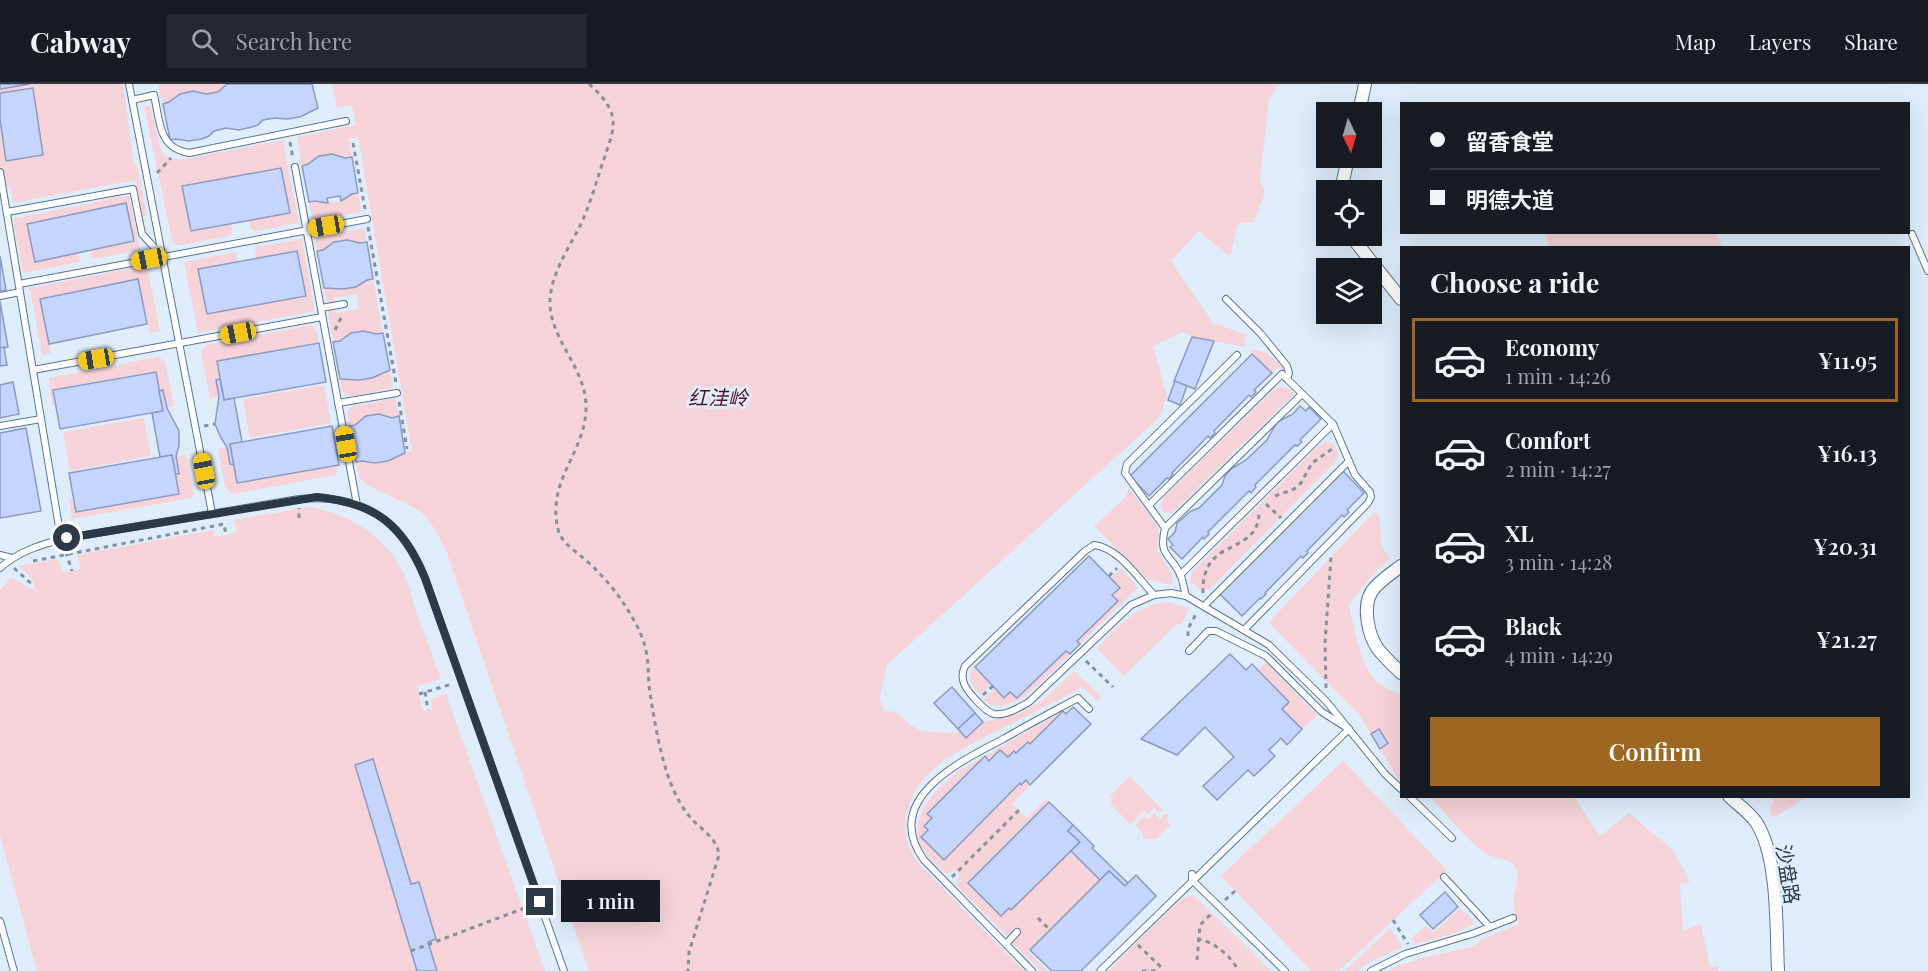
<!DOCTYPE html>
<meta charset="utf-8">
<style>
body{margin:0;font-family:"Playfair Display","Noto Sans SC",serif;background:#242831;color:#f1f3f6;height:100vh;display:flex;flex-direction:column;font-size:22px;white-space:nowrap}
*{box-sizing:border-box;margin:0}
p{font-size:20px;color:#9ea1a6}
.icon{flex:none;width:33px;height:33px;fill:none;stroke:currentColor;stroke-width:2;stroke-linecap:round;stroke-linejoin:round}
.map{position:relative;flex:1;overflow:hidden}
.details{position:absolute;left:1400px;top:162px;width:510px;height:552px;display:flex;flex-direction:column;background:#171b24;border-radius:0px;box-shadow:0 6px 24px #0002}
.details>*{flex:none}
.banner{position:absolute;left:1400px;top:18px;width:510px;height:132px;border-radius:0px;box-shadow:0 6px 24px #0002;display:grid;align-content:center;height:132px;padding:0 30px;background:#171b24}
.needle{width:39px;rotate:175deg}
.controls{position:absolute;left:1316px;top:18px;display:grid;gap:12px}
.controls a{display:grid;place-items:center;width:66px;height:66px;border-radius:0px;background:#171b24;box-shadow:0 6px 24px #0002;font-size:30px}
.end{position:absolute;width:27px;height:27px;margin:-14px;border:8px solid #2c3947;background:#fff;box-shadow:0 0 0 3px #fff}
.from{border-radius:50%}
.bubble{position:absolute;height:42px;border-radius:0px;background:#171b24;box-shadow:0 6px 24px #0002;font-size:20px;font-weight:600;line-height:42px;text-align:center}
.car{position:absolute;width:18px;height:36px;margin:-18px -9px;border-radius:8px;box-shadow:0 0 4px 2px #0007;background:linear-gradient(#f5c518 24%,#345 0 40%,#f5c518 0 76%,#345 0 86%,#f5c518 0)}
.banner b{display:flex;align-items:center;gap:21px;height:57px;font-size:22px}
.banner b+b{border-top:2px solid #363941}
.banner i{width:15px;height:15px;background:#f1f3f6}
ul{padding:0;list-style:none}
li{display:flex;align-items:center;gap:18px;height:84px;margin:0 12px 9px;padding:0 18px;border:3px solid transparent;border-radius:0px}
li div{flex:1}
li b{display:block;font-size:22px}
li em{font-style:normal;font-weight:600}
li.active{border-color:#9d6721}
li>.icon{width:54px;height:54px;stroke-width:1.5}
h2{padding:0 30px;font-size:27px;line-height:72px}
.cta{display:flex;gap:12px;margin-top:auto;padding:12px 30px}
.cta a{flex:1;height:69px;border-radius:0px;background:#9d6721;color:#fff;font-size:24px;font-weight:600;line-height:69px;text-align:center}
header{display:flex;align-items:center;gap:36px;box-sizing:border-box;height:84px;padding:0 30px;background:#171b24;border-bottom:2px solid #363941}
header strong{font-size:28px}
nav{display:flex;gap:33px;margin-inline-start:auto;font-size:21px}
.search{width:420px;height:54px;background:#242831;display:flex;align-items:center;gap:15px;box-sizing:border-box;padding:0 21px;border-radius:0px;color:#9ea1a6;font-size:22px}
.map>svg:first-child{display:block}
.green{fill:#f5d3d8}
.building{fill:#c6d5ff;stroke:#8b9ac1;stroke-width:1.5}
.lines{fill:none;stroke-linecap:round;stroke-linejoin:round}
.lane-casing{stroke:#577695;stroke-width:8}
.street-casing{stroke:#577695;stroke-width:14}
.path{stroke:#84919f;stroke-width:3;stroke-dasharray:4.5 4.5;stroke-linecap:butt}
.lane{stroke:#fff;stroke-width:6}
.street{stroke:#fff;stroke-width:12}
.route{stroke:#2c3947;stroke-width:8}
.labels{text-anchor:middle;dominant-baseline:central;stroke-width:6;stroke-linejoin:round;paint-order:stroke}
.park-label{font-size:20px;font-style:italic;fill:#560c23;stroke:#dfedfb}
.street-label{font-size:20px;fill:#2c3947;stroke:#dfedfb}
</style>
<header>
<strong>Cabway</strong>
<div class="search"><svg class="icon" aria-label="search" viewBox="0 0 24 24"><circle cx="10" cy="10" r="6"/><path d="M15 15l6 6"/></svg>Search here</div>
<nav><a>Map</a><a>Layers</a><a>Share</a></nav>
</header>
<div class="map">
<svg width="1928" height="887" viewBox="0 0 1928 887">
<rect width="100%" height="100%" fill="#dfedfb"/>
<g class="green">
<polygon points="0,0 123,0 134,80 137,80 147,131 143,132 135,96 13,119 10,102 0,104"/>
<path d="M158,0H227C224,2 222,5 219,7C208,14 193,5 180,10C173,13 170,18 163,20Z"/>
<path d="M332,0H1281L1277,2L1269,16L1260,95L1265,109L1254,138L1238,139L1230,173L1199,147L1171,177L1213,239L1245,250V263L1192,253L1183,248L1153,262L1167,312L1159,334L887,581L880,613L884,627C901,627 900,633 912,642C924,650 946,649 960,648L966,654L983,638L1018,630L1043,616L1074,587L1102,613L1098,617L1082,603C1057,617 1031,630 1005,643C966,663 915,683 907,731C903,752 908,766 921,782L1024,887H589L447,469C440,454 433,438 419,427C407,418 366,403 361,396C358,392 357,384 356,378C363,377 368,380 375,379C389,379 400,371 412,367L358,53L349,55L352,73C341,74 332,68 320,72C313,74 310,80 302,82L297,53L356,41L352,21L337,24Z"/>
<path d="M150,21L161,66C168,75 174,76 185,75L283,56L299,139L254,147L251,145L249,136L289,129L281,84L183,102L191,147L231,140L232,149L230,152L182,161H177L172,156L144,22Z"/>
<path d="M358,109L361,128L317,136L313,135L309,118C319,116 329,120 340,117C347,116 351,110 358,109Z"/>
<polygon points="129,111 140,166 95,175 92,174 91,166 134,157 125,119 28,140 35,178 78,169 80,176 79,178 23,189 13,135"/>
<path d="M364,144L367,158C356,160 347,154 335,158C328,160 325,166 317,167L315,158L318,153Z"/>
<polygon points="1544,149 1716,149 1722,163 1550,163"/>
<polygon points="302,155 315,227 198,249 184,178 236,168 238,178 198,185 207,230 305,212 297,167 256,175 255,166 257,163"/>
<polygon points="147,181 160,247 150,249 138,195 40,215 51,269 42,271 30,204"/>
<path d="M373,195L383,249C372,251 363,245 352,249C345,251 341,257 333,258L328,227L335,226L336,229L359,225L357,210L334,214V218L327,219L324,204C334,202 344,206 355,203C362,202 366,196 373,195Z"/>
<polygon points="311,241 316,245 319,259 217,277 220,295 216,296 219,312 210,314 201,268 207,261"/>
<polygon points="1252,265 1267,269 1285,285 1276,284 1272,289 1252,270"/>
<polygon points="158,273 165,277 174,322 167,324 163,306 52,321 49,294"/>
<polygon points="390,286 393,304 352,312 348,312 342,306 340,295 359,296 372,294"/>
<polygon points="324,301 331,339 250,354 243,315"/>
<polygon points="1280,302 1292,306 1294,310 1172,429 1164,429 1161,422 1163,414 1274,305"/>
<path d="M395,314L399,332C388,335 379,328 367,332C360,334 357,340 349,342L347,329L350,323Z"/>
<polygon points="144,334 151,372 70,387 63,348"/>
<path d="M1327,357L1333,359C1336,365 1341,371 1336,377L1210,505L1201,506L1190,498L1191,489L1318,362Z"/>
<polygon points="227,363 230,380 234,381 237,399 339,381 336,391 232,410 225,403 218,364"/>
<polygon points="186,371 194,410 191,414 72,435 69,415 74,415 77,428 178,410 175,390 178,390 176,372"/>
<polygon points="1129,404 1157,441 1159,449 1157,465 1172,490 1173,497 1170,501 1147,495 1094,442 1124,415"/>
<path d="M309,423C347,429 384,451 402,486C409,499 412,515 417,530C425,551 433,573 441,595L417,602L423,627L433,625L431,615L446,610L545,887H37L0,751V506L11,493L35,507L33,496L19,482L58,475L63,489L81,485L77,471L213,446L215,453L237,448L234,436Z"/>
<path d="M1373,429H1379L1382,463L1390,474L1371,492L1349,521C1355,545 1359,578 1376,597C1382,603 1394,607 1401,611V697L1397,694L1380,665L1387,659L1379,645L1371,650L1361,633L1270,540L1271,536Z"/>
<polygon points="1121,484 1138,504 1080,560 1077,557 1118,517 1112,511 1120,504 1111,494"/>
<path d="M1167,518L1189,524L1181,541L1177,540L1124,592L1097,564C1118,544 1136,520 1167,518Z"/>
<path d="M1066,567L1070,570C1052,587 1008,641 983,615L995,604L1004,614L1010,608L1017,614Z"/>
<polygon points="1266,578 1318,631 1302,645 1282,625 1289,617 1259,586"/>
<path d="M975,583L991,600L980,611C972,603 965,592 975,583Z"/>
<path d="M1063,627L1030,660L1027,658L1016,669L1014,667L1008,673L1000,666L989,677L985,673L928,730L932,734L924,742L928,746L921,753L944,776L1020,699L1022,700L1026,696L1030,701L1012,720L1027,734L1046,715L1049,718L968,799L1001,832L1009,824L1011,826L1071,767L1100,796L1028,867L1047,887H1041L1013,859L1020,851L1014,845L1007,852L957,802V796L960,791L954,785L950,789H945C936,780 924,772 920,760C908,730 939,702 960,686Z"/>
<polygon points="1343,677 1447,786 1339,887 1311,887 1221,792"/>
<polygon points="1130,692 1163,726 1159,730 1154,724 1148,730 1144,727 1130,740 1110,719 1113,715 1110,712"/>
<path d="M1427,712L1574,713L1600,752L1629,729L1674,767L1690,798L1680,799L1683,847L1701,840L1710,883L1718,882V887H1389L1400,881L1425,873L1472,863L1484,854L1519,840C1517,834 1513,824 1513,817C1513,806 1521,797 1516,785C1512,773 1498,776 1489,771C1469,760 1450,734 1435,718Z"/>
<polygon points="1775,712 1806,712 1806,713 1775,733 1769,731"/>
<polygon points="1154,729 1160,735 1166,729 1169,731 1166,736 1171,741 1157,755 1143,755 1143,750 1135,741 1144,732 1148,735"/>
<polygon points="1192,811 1197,814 1271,887 1108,887 1181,815"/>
<polygon points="1460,824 1471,834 1473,841 1450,851 1416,860 1411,854 1426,842 1433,849"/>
<polygon points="1390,844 1403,863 1368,879 1357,887 1345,887"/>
</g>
<g class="building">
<polygon points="0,0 30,0 0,5"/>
<polygon points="227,0 312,0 318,24 300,33 287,35 275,34 263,36 258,41 252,43 239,46 226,44 214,47 209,52 202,55 189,57 176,55 170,56 163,20 169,18 180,10 193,7 206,10 218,8"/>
<polygon points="33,4 43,71 6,77 0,35 0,9"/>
<polygon points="332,70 345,74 352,73 358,109 352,110 341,117 340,112 327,114 328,119 315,117 309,118 302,82 308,80 319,72"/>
<polygon points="281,84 290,129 191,147 182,102"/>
<polygon points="126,119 134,157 35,178 27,140"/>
<polygon points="347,156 360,159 367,158 373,195 367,196 356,203 343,205 324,204 317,167 323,166 334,158"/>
<polygon points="297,167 306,212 207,230 198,185"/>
<polygon points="0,172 6,206 0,207"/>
<polygon points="138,195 147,240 49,260 40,215"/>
<polygon points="0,217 8,263 0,264"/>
<polygon points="363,247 377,250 383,249 390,286 372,294 359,296 340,295 333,258 340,257 351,249"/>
<polygon points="1192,253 1214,257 1195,305 1174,297"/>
<polygon points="319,259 326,298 224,316 217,277"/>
<polygon points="4,263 7,281 0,282 0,264"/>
<polygon points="1252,270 1272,289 1254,306 1256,308 1251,313 1249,311 1214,347 1215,349 1210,354 1208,352 1172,389 1173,390 1169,395 1167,394 1149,412 1130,392"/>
<polygon points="156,288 163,327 60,345 53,306"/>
<polygon points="220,295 224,316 234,314 242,358 230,360 234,381 230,380 227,363 221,354 215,340 219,312 216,296"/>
<polygon points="1175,297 1187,302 1180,321 1168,316"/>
<polygon points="13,298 19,330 0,334 0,301"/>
<polygon points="163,306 167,324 179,347 179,362 176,372 179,390 175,390 172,371 160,373 152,329 163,327 159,307"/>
<polygon points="1300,322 1306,327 1309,323 1321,335 1300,356 1302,358 1297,362 1295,361 1255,401 1256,403 1251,409 1249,407 1208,448 1209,450 1204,455 1203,453 1182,475 1170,463 1173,461 1168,455 1175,448 1177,439 1191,427 1199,424 1222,401 1225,392 1231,385 1246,376 1267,356 1277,338 1293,330"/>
<polygon points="379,330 392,334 399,332 405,369 388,377 375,379 362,377 356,378 349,342 355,341 366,332"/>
<polygon points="332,342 339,381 237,399 230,360"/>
<polygon points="26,344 41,427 0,434 0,349"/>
<polygon points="172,371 179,410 76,428 69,389"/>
<polygon points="1343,387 1364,409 1347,426 1349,428 1344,433 1342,431 1307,467 1308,469 1303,474 1301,472 1265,509 1266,510 1261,515 1260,514 1242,532 1220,510"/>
<polygon points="1089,472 1120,504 1112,511 1118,517 1077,557 1080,560 1070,570 1066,567 1017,614 1010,608 1004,614 975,583"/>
<polygon points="1230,570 1246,586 1252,580 1289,618 1282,625 1302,645 1287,661 1281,654 1269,666 1275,672 1254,692 1248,686 1217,716 1203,702 1234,673 1205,643 1177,671 1141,655"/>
<polygon points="952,603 975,629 958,645 934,619"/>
<polygon points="1073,623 1091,640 1030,701 1026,696 1021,701 1020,699 944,776 921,753 928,746 924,742 932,734 927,730 985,672 989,677 1000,666 1008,673 1014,667 1016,669 1028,658 1030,660 1063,627 1066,630"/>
<polygon points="975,629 983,638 966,654 958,645"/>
<polygon points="1379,645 1388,659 1380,665 1371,650"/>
<polygon points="373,675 411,800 419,798 436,855 428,858 437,887 417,887 355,681"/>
<polygon points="1049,718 1073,741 1068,747 1080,758 1011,826 1009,824 1001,832 968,799"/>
<polygon points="1073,741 1094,762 1092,764 1128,799 1125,802 1109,787 1100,796 1071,767 1080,758 1068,747"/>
<polygon points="1109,787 1125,802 1136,791 1156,812 1081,887 1052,887 1030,866"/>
<polygon points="1445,808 1458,823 1433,845 1420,831"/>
</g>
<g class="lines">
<defs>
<g id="lane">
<polyline points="129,0 212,429"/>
<path d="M132,16L154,11C160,37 158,64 189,69L346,37"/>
<polyline points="295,83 357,421"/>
<polyline points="0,88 61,455"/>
<polyline points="7,128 133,105 142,150 162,172"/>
<polyline points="1912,150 1928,187"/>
<polyline points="19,200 367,135"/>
<polyline points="0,212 20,208"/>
<polyline points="1226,215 1261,250 1287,282 1289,289 1287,295"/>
<polyline points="321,224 344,220"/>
<polyline points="33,286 322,233"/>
<polyline points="338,319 397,309"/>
<polyline points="0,342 41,335"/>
<polyline points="1149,421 1282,290 1333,340 1355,391 1370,408 1371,413 1368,419 1244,546"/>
<polyline points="1165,444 1302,310"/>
<polyline points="0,471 12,474"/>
<path d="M0,484C19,467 42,460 67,454L299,415C363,409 401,436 425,494L564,887"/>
<polyline points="1180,491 1333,340"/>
<path d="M1154,511C1137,493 1119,464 1094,461L1085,467L965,582C963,586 962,591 963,596C964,605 985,628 994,630C1006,632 1020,623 1029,618L1131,521L1154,511L1171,509L1186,512L1269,561L1326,617L1385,690L1401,705"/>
<path d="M1186,512C1184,505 1183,498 1181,492C1171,469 1158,474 1165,444L1125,389L1127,380L1237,271"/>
<polyline points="1204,522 1349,377"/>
<polyline points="1409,712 1452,754"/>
<polyline points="1192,790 1192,796 1285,887"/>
<polyline points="1444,793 1490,843"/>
<polyline points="0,837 14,887"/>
<polyline points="1006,860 1017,848"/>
<path d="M1032,887L924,776C880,715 961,677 1005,654C1029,640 1054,627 1078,614L1089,625"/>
<polyline points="1100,887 1349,645 1322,628 1266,572 1216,547 1208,547 1189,567"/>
<polyline points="1371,887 1405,870 1472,850 1513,834"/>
</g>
<g id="street">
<polyline points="1359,28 1365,0"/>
<polyline points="1341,106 1348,74"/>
<polyline points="1351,152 1401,215"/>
<path d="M1401,482C1392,489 1379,497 1372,507C1362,522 1368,551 1378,565C1385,574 1393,581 1401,589"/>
<path d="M1729,712C1737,720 1749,728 1756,738C1779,773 1776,845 1778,887"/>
</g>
</defs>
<use href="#lane" class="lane-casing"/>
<use href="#street" class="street-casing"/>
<g class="path">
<path d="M589,0C598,8 607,17 611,28C617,42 609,59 605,72C597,95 591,118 581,140C569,164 552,188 550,215C548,254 585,282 586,321C587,361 557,387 556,424C555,458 567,459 589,479C603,492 616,507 626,523C636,539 645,555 647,573C649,585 648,597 650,609C654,635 659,664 667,689C672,704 679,720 690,733C700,745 717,753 719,771L689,868L688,887"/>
<polyline points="290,58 293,75"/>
<polyline points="353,59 365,125"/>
<polyline points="157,89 171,74"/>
<polyline points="368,143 396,299"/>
<polyline points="335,246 343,230"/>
<polyline points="399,318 407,365"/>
<polyline points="204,342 215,340"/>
<polyline points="1275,412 1294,405 1301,399 1312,379 1332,365"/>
<polyline points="1266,420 1281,434"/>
<polyline points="299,434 299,424"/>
<polyline points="66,468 72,487"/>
<polyline points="33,477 224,440 226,451"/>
<polyline points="14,484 34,502"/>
<polyline points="1109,492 1117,484"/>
<path d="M1203,509C1201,451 1259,473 1259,428"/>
<polyline points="1188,552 1188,545 1196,530"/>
<polyline points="1086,577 1113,603"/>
<polyline points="1326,604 1325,559 1331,473"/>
<polyline points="425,608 428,626"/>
<polyline points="419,610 452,600"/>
<polyline points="983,611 993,602"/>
<polyline points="952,793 1019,726"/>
<polyline points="1225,816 1235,807"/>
<polyline points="1038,834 1050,846"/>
<polyline points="1393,836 1408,860"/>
<path d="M1197,855C1212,856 1233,873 1238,887"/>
<polyline points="1138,861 1163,885"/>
<polyline points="411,867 530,822"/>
<polyline points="1197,876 1200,841 1212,829"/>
<polyline points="1142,887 1156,887"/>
</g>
<use href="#lane" class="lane"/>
<use href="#street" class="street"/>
</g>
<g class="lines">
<path class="route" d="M67,454L317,413C375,419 403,440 425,494L540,818"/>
</g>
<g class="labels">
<g class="park-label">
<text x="718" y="312">红洼岭</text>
</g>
<g class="street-label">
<text transform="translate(1789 790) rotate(81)">沙盘路</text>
</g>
</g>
</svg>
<div class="controls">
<a><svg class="needle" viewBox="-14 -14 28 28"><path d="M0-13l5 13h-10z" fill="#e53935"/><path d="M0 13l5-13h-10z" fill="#9ea1a6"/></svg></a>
<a><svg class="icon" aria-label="locate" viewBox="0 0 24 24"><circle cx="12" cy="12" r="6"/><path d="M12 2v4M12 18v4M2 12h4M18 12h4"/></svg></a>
<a><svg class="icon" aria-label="layers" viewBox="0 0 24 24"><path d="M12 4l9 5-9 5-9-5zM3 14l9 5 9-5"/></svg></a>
</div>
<i class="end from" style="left:67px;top:454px"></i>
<i class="end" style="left:540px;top:818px"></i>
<div class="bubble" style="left:561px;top:796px;width:99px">1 min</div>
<i class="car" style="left:326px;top:142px;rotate:260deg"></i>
<i class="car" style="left:149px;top:175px;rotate:259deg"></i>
<i class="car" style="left:238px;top:249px;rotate:259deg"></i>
<i class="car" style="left:96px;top:275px;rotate:260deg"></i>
<i class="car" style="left:346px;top:360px;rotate:350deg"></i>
<i class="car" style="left:204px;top:387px;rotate:349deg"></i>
<div class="banner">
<b><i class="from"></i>留香食堂</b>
<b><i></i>明德大道</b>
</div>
<section class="details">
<h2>Choose a ride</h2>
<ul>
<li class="active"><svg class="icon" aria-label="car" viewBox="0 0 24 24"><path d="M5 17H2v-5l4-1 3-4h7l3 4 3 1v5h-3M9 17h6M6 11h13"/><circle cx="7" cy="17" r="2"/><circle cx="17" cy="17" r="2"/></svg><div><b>Economy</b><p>1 min · 14:26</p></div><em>¥11.95</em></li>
<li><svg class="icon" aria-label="car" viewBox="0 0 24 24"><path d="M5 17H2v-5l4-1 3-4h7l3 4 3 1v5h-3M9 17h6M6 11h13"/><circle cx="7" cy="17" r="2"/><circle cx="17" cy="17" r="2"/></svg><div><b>Comfort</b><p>2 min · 14:27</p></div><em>¥16.13</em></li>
<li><svg class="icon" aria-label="car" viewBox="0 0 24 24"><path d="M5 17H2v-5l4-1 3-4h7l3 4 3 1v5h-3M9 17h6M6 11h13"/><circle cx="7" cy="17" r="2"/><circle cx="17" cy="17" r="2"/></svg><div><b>XL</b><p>3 min · 14:28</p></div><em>¥20.31</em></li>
<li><svg class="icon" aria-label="car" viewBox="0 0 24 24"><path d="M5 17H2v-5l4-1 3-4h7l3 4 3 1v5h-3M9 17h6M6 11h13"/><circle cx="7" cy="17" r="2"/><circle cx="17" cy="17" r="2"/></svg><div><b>Black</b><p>4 min · 14:29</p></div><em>¥21.27</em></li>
</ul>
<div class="cta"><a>Confirm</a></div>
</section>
</div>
